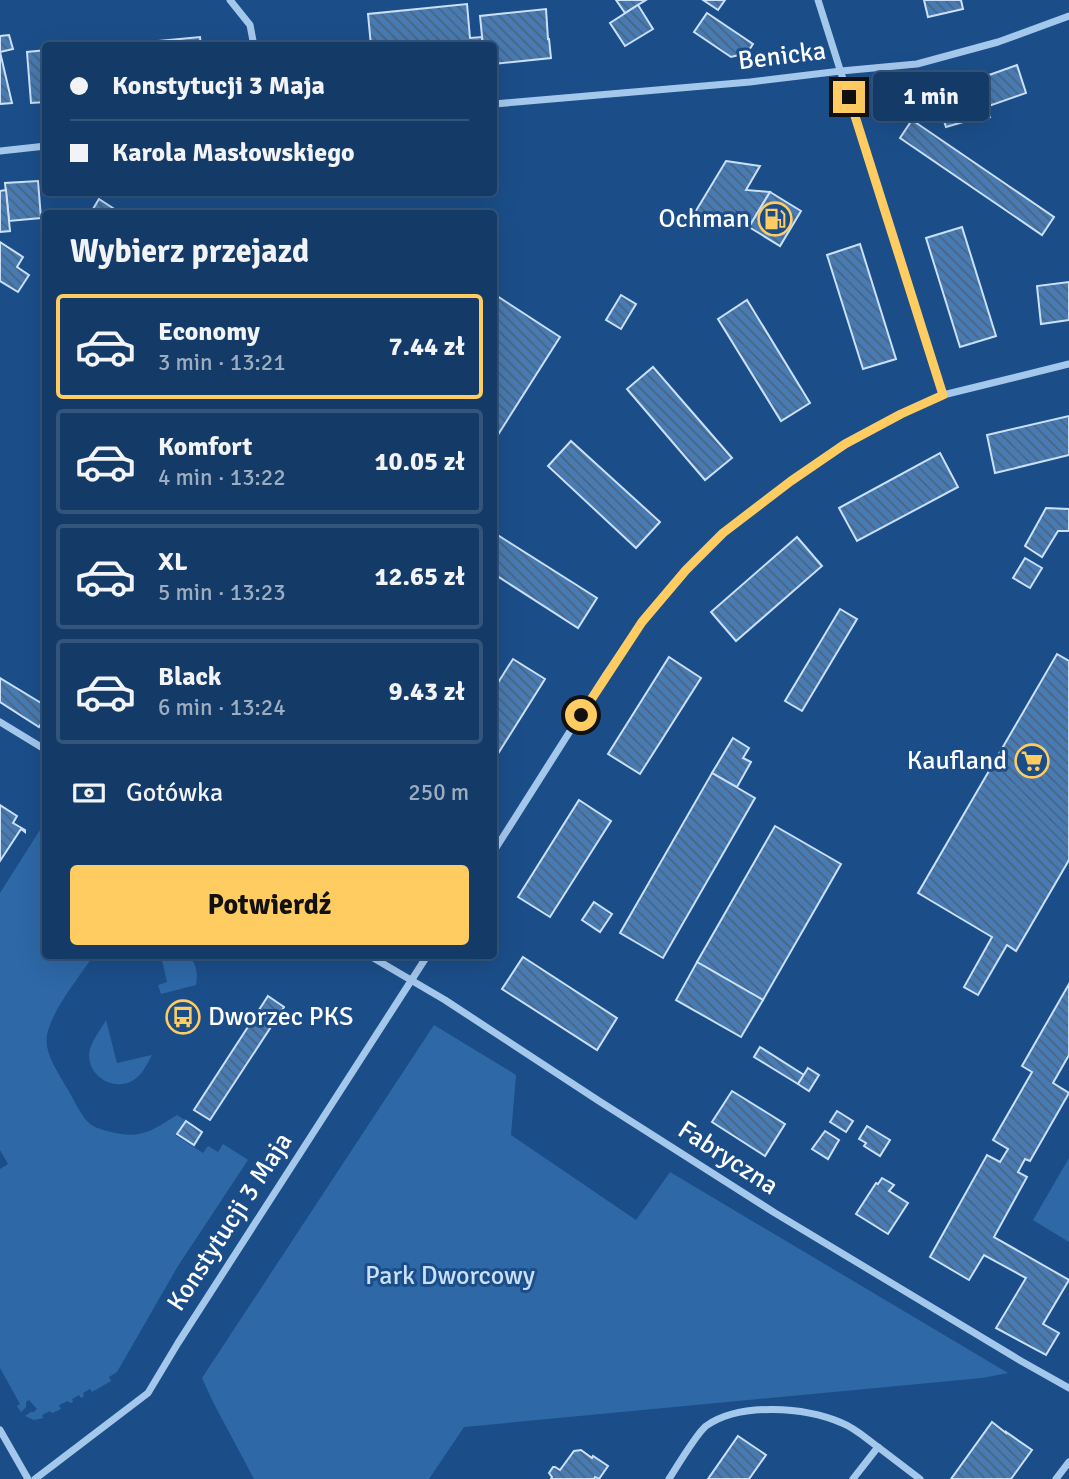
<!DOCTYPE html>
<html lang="pl">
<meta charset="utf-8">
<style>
body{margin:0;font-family:Signika,sans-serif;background:#1d416d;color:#f1f3f6;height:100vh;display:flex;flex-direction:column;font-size:26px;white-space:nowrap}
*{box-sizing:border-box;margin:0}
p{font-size:23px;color:#9dadc0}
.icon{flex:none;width:38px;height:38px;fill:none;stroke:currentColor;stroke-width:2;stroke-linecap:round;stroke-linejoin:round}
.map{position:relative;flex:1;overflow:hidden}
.drawer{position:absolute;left:42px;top:210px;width:455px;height:749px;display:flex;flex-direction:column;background:#143a67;border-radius:7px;box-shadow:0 7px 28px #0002,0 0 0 2px #33547b}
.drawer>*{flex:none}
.banner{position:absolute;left:42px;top:42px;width:455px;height:154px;border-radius:7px;box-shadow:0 7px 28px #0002,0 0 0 2px #33547b;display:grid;align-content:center;height:154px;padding:0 28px;background:#143a67}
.end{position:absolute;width:32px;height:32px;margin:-16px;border:9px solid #fecc61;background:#111;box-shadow:0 0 0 4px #111}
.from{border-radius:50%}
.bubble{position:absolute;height:49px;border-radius:7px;background:#143a67;box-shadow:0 7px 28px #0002,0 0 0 2px #33547b;font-size:23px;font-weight:700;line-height:49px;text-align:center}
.banner b{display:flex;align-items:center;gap:24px;height:66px;font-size:26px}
.banner b+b{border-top:2px solid #33547b}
.banner i{width:18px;height:18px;background:#f1f3f6}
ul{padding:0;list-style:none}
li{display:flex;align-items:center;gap:21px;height:105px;margin:0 14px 10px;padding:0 14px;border:4px solid #33547b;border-radius:7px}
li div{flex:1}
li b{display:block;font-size:26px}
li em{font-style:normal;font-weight:700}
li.on{border-color:#fecc61}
li>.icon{width:63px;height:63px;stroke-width:1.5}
h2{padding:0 28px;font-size:32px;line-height:84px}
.pay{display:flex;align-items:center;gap:18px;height:77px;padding:0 28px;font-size:26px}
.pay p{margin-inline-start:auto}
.primary-button{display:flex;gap:14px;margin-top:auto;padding:14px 28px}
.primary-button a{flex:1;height:80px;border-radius:7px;background:#fecc61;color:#111;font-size:28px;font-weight:700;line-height:80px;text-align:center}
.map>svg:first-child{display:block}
.green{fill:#2e68a7}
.building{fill:url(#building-back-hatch);stroke:#cae0f9;stroke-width:2}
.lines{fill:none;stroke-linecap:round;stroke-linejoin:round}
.minor{stroke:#a4c7ec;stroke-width:7}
.route{stroke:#fecc61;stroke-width:9}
.labels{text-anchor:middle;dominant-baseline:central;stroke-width:6;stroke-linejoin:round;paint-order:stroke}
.street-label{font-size:26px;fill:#fff;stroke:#1b4e89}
.poi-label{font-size:26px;fill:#fff;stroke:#1b4e89;text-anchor:end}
.park-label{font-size:26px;fill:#cae0f9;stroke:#1b4e89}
</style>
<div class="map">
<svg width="1069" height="1479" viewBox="0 0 1069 1479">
<defs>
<pattern id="building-back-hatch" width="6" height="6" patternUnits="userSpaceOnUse" patternTransform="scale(1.75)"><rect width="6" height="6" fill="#487bb3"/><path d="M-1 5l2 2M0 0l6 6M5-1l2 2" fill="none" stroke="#4a6480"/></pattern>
</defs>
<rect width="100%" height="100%" fill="#1b4e89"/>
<g class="green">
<path d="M45,822L46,956H93C78,979 53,1008 47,1035C44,1053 57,1070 65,1085C72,1095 79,1113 88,1122C92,1127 101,1129 107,1131C140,1140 150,1132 177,1115L185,1120L175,1135L203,1153L208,1146L218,1152L223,1144L248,1160L178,1266L117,1372L109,1377L111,1381L92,1392L90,1389L83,1393L84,1396L81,1398L79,1395L72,1399L73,1402L70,1403L68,1401L59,1405L61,1409L52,1413L50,1411L42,1415L43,1418L34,1420L25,1416L31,1412H34L37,1409L29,1400L26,1402V1407L21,1412L17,1406L20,1404L0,1368V1169L8,1164L0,1150V893Z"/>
<path d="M161,956H189C197,965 198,974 196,985L161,994L158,985L167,982Z"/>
<path d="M106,1020L117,1063L152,1055C147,1064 142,1076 132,1081C111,1092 84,1073 90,1049C93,1039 101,1029 106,1020Z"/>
<polygon points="434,1025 516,1075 511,1135 636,1220 670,1172 1008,1373 982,1378 464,1427 429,1479 254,1479 213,1402 202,1378"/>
<polygon points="1069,1158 1069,1242 1033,1220"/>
</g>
<g class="building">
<polygon points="616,0 646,0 625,13"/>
<polygon points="703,0 725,0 718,10"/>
<polygon points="924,0 961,0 963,9 928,17"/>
<polygon points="467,4 470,38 482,37 483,46 371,46 368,14"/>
<polygon points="638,5 653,29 625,46 610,23"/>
<polygon points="546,9 548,39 549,39 551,58 494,64 494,46 483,46 480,16"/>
<polygon points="707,13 753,44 747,53 731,57 694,32"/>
<polygon points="9,35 13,49 0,52 12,103 0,104 0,36"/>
<polygon points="200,37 201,46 159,46 159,41"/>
<polygon points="46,50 46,102 31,103 27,52"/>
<polygon points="1017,65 1026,93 986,107 978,79"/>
<polygon points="968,87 969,91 980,87 990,117 978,121 977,118 946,127 936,97"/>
<polygon points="912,120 1054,217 1042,235 900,138"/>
<polygon points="726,161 760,166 746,190 770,192 749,227 691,219"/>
<polygon points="38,181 41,218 9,221 5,183"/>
<polygon points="6,190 10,231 0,232 0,191"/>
<polygon points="770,192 801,211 780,246 749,227"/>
<polygon points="99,199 122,214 90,214"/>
<polygon points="962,227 996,336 960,347 926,238"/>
<polygon points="0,242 23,257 17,267 29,275 18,292 0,281"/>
<polygon points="860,244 896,359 863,369 827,255"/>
<polygon points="1069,282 1069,320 1041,324 1037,286"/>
<polygon points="494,294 560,337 494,441"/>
<polygon points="621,295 636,304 621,329 606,320"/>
<polygon points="747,300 810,403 781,421 718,319"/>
<polygon points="653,367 732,458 705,480 627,389"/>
<polygon points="1069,416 1069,455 995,473 987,435"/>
<polygon points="571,441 660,522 636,548 548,466"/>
<polygon points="940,453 958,487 857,541 839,508"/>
<polygon points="1046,508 1069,509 1069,531 1058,531 1042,557 1025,546"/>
<polygon points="496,534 597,598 578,628 494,574 494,537"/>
<polygon points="797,537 822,566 736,641 711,612"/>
<polygon points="1025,558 1042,568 1030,588 1013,578"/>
<polygon points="840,609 857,619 802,711 785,701"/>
<polygon points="1057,654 1069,661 1069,860 1016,951 1007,945 978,995 964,987 992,937 918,893"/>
<polygon points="669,657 701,678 640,774 608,754"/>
<polygon points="513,659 545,679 494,760 494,689"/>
<polygon points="0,678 46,706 46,716 39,727 0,702"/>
<polygon points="733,738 749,748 743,758 751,762 737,787 712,773"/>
<polygon points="712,773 755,798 663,958 620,933"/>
<polygon points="579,800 611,821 550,917 518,897"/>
<polygon points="0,805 17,816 13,823 25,830 25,832 21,829 0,861"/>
<polygon points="775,826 841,864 763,1000 697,962"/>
<polygon points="594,902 612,914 600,932 582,920"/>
<polygon points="523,957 617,1018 597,1050 502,989"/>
<polygon points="697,962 763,1000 741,1037 676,1000"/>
<polygon points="1069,984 1069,1055 1053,1083 1069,1093 1030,1161 1025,1159 1018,1172 1027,1177 994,1237 1069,1280 1043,1324 1059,1333 1046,1355 996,1328 1026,1278 984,1255 969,1280 930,1257 987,1155 1000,1162 1008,1149 993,1140 1032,1072 1022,1066"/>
<polygon points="268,996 284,1007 210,1120 194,1110"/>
<polygon points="760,1047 804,1075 798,1084 754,1057"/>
<polygon points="808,1068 819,1075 809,1091 798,1084"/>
<polygon points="732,1091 785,1124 765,1156 712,1122"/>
<polygon points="837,1111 853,1121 846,1132 830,1122"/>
<polygon points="186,1121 202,1132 194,1145 177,1134"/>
<polygon points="867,1126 890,1140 880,1156 864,1146 866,1143 859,1139"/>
<polygon points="825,1131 839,1140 828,1159 812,1149"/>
<polygon points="882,1178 894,1185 889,1191 908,1203 888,1234 856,1214 876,1183 878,1184"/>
<polygon points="992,1422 1006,1433 1006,1432 1032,1450 1011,1479 951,1479"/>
<polygon points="738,1436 766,1455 749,1479 708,1479"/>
<polygon points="581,1450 592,1458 593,1456 608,1466 599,1479 595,1477 594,1479 551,1479 552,1477 549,1473 553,1467 555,1467 560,1470 574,1451"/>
</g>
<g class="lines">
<g class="minor">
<polyline points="230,0 250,25 254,46"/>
<polyline points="818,0 943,395"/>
<polyline points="494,104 750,82 841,71 917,64 998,42 1069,16"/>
<polyline points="0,151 46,146"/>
<polyline points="0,722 46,750"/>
<polyline points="494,851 605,676 642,622 686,570 723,533 791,481 845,444 901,414 943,395 1069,364"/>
<polyline points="370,956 445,1000 599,1101 775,1213 1021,1361 1069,1388"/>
<polyline points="0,1430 28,1479"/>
<polyline points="35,1479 148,1393 178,1343 427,956"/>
<path d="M669,1479C676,1468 697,1433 706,1426C740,1402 805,1407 842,1423C855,1428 867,1439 878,1447"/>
<polyline points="853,1479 878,1447 920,1479"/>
<polyline points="1056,1479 1069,1462"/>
</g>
</g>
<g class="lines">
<polyline class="route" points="581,715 642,622 686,570 723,533 791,481 845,444 901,414 943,395 849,97"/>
</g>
<defs>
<symbol id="fuel-ring" viewBox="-11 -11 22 22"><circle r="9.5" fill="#1b4e89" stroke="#fecc61" stroke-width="1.5"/><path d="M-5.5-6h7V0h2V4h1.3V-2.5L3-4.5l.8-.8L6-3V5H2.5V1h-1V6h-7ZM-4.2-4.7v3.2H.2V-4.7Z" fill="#fecc61"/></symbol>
<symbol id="supermarket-ring" viewBox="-11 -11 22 22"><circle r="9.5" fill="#1b4e89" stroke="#fecc61" stroke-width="1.5"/><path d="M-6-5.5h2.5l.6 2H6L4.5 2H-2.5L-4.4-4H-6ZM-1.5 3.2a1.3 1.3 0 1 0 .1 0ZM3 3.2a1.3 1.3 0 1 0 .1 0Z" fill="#fecc61"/></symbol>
<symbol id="bus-ring" viewBox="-11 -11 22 22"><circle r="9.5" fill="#1b4e89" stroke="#fecc61" stroke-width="1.5"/><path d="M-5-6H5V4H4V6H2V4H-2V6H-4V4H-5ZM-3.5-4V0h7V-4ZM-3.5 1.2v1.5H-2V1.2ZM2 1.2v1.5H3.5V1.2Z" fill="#fecc61"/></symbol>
</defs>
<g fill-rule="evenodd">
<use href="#fuel-ring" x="756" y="200" width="38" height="38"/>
<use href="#supermarket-ring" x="1013" y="742" width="38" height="38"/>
<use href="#bus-ring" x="164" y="998" width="38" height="38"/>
</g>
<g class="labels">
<g class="street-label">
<text transform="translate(782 56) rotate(-7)">Benicka</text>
<text transform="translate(728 1158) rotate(33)">Fabryczna</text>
<text transform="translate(230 1222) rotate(-57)">Konstytucji 3 Maja</text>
</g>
<g class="poi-label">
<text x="750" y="219">Ochman</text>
<text x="1007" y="761">Kaufland</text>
<text x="208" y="1017" text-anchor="start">Dworzec PKS</text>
</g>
<g class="park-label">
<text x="450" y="1276">Park Dworcowy</text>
</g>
</g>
</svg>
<i class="end from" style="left:581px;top:715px"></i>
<i class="end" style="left:849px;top:97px"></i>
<div class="bubble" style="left:873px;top:72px;width:116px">1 min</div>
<div class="banner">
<b><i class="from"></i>Konstytucji 3 Maja</b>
<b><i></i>Karola Masłowskiego</b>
</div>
<section class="drawer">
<h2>Wybierz przejazd</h2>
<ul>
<li class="on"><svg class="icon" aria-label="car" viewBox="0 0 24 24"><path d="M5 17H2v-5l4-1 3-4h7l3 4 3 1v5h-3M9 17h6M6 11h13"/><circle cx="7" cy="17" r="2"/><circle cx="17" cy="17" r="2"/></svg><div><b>Economy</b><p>3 min · 13:21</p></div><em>7.44 zł</em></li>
<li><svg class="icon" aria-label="car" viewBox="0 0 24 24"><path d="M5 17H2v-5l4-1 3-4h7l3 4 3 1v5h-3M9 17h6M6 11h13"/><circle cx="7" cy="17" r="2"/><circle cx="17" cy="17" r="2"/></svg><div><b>Komfort</b><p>4 min · 13:22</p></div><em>10.05 zł</em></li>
<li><svg class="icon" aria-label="car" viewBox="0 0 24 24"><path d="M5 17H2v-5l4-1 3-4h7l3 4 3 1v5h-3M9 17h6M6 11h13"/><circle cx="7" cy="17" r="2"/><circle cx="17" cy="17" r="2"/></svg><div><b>XL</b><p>5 min · 13:23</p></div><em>12.65 zł</em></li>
<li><svg class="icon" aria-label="car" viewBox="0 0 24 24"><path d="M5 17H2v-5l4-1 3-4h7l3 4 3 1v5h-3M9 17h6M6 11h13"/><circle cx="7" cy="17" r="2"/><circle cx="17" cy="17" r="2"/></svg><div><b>Black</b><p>6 min · 13:24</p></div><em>9.43 zł</em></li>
</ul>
<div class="pay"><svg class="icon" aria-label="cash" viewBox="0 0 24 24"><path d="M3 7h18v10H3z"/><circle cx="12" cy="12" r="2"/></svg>Gotówka<p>250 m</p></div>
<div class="primary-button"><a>Potwierdź</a></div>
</section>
</div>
